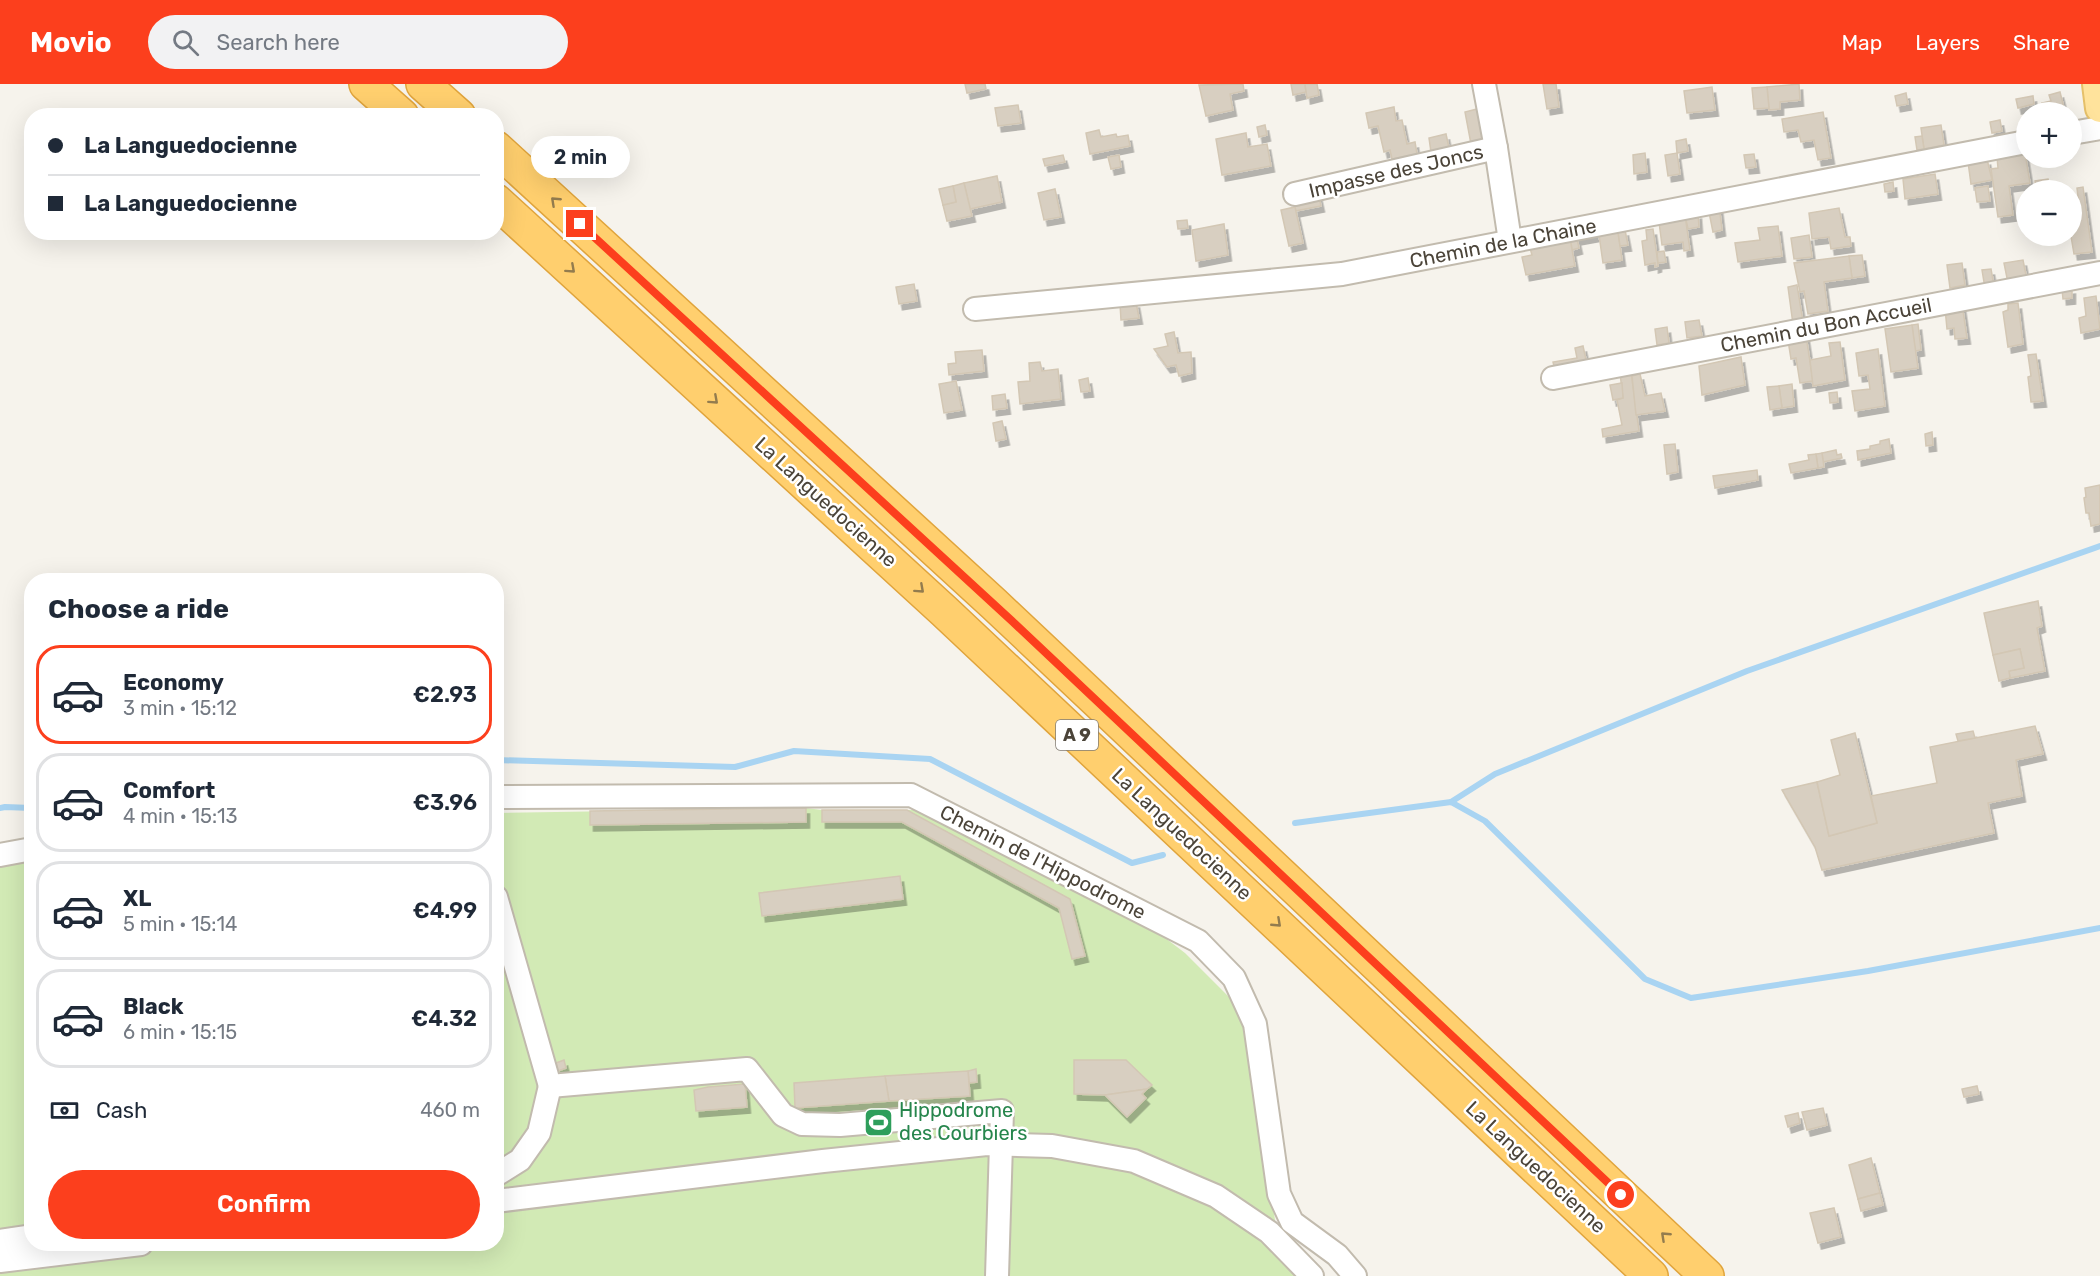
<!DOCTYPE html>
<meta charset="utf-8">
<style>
body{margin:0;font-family:Rubik,sans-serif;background:#f2f2f3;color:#1f2937;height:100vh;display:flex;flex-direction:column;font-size:22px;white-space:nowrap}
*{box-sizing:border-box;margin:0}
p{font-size:20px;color:#747a83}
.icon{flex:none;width:33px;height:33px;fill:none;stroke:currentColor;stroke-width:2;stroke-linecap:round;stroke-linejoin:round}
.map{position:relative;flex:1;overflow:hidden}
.details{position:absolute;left:24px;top:489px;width:480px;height:678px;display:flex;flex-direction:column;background:#fff;border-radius:24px;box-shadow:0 6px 24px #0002}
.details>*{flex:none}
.hud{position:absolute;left:24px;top:24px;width:480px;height:132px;border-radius:24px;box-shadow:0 6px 24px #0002;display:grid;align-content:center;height:132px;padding:0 24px;background:#fff}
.tools{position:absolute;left:2016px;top:18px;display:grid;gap:12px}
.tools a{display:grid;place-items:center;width:66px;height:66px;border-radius:50%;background:#fff;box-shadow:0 6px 24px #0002;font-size:30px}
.end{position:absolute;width:27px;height:27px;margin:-14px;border:8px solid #fc3f1d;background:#fff;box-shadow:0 0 0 3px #fff}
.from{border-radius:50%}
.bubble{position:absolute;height:42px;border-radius:21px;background:#fff;box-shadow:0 6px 24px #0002;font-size:20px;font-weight:600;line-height:42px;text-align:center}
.hud b{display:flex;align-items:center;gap:21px;height:57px;font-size:22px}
.hud b+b{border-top:2px solid #e0e1e3}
.hud i{width:15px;height:15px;background:#1f2937}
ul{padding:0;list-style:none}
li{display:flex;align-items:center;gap:18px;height:99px;margin:0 12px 9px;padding:0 12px;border:3px solid #e0e1e3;border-radius:24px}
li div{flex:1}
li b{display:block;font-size:22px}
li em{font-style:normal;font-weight:600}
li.selected{border-color:#fc3f1d}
li>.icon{width:54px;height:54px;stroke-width:1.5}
h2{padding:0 24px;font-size:27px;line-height:72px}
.pay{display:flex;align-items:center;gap:15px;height:66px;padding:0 24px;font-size:22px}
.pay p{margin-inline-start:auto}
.cta{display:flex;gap:12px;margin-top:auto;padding:12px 24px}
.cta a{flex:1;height:69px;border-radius:36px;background:#fc3f1d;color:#fff;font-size:24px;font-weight:600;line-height:69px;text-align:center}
header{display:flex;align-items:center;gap:36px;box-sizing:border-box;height:84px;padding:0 30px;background:#fc3f1d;color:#fff}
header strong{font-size:28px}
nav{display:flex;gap:33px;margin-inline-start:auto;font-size:21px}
.search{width:420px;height:54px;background:#f2f2f3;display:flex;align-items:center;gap:15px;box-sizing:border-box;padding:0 21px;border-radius:33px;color:#747a83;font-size:22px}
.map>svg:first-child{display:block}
.green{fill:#d2eab5}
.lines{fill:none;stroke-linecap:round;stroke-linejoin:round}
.stream{stroke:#a9d4f2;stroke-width:6}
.building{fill:#d8cfc1;stroke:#d3c7b4;stroke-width:1.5;filter:url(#shadow)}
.minor-casing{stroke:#c2bbae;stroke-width:26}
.major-casing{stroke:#e6c16a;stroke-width:32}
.highway-casing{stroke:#e0a43c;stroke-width:36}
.minor{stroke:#fff;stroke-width:22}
.major{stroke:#ffe39c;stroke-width:28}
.highway{stroke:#ffcf6e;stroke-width:33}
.oneway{stroke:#937c4e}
.route{stroke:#fc3f1d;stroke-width:8}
.labels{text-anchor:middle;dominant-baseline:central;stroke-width:5;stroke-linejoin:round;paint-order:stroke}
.shield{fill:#fff;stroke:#817c74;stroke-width:1.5}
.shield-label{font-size:18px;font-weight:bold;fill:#4b4439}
.street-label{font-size:20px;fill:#4b4439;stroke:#fff}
.leisure-label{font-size:20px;fill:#27864d;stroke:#fff;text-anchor:start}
</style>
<header>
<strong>Movio</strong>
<div class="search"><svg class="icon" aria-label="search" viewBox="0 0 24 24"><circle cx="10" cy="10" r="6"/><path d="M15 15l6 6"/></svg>Search here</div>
<nav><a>Map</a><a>Layers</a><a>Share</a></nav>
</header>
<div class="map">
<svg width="2100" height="1192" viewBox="0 0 2100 1192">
<defs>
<filter id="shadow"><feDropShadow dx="3.5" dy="6" stdDeviation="0" flood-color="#0004"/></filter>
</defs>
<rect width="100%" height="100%" fill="#f6f3ec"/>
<polygon class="green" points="806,724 822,726 919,726 1156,847 1185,869 1243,927 1277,1149 1319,1192 0,1192 0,782 31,775 32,1160 496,1160 497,729"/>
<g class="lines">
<g class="stream">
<polyline points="496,676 735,683 794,667 930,675 1132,779 1163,771"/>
<polyline points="1451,718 1495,690 1747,587 2100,462"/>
<polyline points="0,724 5,723 32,724"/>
<polyline points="1295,739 1451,718 1485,737 1645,895 1691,914 1868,887 2100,844"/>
</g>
</g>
<g class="building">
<polygon points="965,0 985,0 986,5 967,9"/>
<polygon points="1243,0 1244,7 1230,10 1233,26 1206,32 1199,1"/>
<polygon points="1291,0 1305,0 1306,8 1293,11"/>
<polygon points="1305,0 1317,0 1319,11 1307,14"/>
<polygon points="1543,0 1556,0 1559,23 1547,25"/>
<polygon points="1799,0 1800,16 1780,18 1780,25 1769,26 1767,3"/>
<polygon points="1712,3 1715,26 1687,29 1684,7"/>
<polygon points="1767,3 1769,24 1754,25 1752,4"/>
<polygon points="2060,8 2065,28 2032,28 2044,25 2042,19 2051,17 2049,11"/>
<polygon points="1906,9 1908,20 1897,22 1895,12"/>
<polygon points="2033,12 2034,20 2018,24 2016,15"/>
<polygon points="1018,21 1021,39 998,42 995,24"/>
<polygon points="1394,23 1396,37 1402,36 1407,60 1415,58 1417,70 1392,75 1390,66 1384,68 1378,42 1369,44 1366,29"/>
<polygon points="1477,25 1483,58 1471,60 1465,28"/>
<polygon points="1823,28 1831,74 1818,76 1814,56 1801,58 1798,46 1784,48 1782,35"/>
<polygon points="2000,36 2002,47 1992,49 1990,38"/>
<polygon points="1265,41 1267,51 1259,53 1257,43"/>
<polygon points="1941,41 1944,61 1924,65 1921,44"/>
<polygon points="1099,46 1101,53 1116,50 1117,53 1128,51 1130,62 1090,70 1086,49"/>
<polygon points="1246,49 1248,63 1267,60 1271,82 1222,91 1216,55"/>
<polygon points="1446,50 1449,64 1431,68 1429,54"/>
<polygon points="1922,52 1924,65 1917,66 1915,53"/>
<polygon points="1686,55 1688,67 1677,69 1676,57"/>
<polygon points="1645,69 1647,88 1634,90 1633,71"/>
<polygon points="1677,69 1680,90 1668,92 1665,71"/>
<polygon points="2025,69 2030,99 2009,102 2013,131 1998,133 1991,85 1998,84 1997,73"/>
<polygon points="1754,70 1756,83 1746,84 1744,71"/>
<polygon points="1063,71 1065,78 1045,82 1043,75"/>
<polygon points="1119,71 1121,83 1111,85 1108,73"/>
<polygon points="1987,75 1992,96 1971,100 1968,78"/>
<polygon points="1935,90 1938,110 1905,115 1903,95"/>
<polygon points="997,92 1002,118 970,125 964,99"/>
<polygon points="2048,95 2050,106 2036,106 2035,97"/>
<polygon points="1893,98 1894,107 1885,108 1884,100"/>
<polygon points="964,99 972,132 947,137 943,121 956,118 953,102"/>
<polygon points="953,102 956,118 943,121 939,105"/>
<polygon points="1988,102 1990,117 1977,118 1975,104"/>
<polygon points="2083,103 2092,168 2074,170 2071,152 2072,130 2080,129 2077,104"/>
<polygon points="1317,104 1321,122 1295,127 1292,109"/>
<polygon points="1055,105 1061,133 1044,136 1038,109"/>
<polygon points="1719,121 1722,146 1713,148 1708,123"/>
<polygon points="1295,123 1303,159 1289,162 1281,126"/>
<polygon points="1839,124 1845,153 1850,153 1851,162 1831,165 1829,153 1812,155 1809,129"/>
<polygon points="1698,129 1699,143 1688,145 1685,131"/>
<polygon points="1685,131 1690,166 1684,167 1683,158 1662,161 1659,138"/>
<polygon points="1187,136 1188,144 1178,145 1177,137"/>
<polygon points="1224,140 1228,171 1196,177 1192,146"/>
<polygon points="1617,140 1622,176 1603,179 1599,151 1577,155 1579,164 1572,166 1569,149"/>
<polygon points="1778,142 1782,172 1738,178 1735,159 1760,156 1758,144"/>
<polygon points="1653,145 1658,179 1658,182 1655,183 1655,179 1645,181 1642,157 1647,156 1646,146"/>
<polygon points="1625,146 1628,161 1620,162 1618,148"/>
<polygon points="1569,149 1575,182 1526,191 1522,173 1532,171 1530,164"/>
<polygon points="1809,151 1812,173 1794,175 1791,154"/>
<polygon points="1664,167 1666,178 1658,179 1657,168"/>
<polygon points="1862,171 1865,192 1852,194 1849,172"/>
<polygon points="1849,172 1852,194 1824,198 1828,227 1808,230 1804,207 1800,208 1794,179"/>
<polygon points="2023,176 2027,196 2008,199 2004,179"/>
<polygon points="1962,179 1965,201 1950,204 1947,181"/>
<polygon points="1991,185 1994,202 1985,204 1982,186"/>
<polygon points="914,200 917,217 899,220 896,203"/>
<polygon points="1797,201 1803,238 1793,240 1788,203"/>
<polygon points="2072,204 2072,214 2063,215 2062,205"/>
<polygon points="2096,212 2100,245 2081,249 2079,234 2086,232 2084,214"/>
<polygon points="1136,218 1139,234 1121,236 1120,220"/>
<polygon points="2018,219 2023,260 2008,263 2003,228 2008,226 2008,220"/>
<polygon points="1962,220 1967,254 1955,255 1954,244 1947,245 1945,224"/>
<polygon points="1699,236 1702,252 1687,254 1685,238"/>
<polygon points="1918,240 1921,266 1915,267 1912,241"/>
<polygon points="1912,241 1918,284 1891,288 1885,245"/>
<polygon points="1667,243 1669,259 1657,261 1655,245"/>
<polygon points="1174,248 1178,269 1191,268 1192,289 1179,292 1176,281 1167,283 1154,265 1168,262 1165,250"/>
<polygon points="1806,252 1813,297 1800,299 1796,274 1791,275 1788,256"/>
<polygon points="1840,258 1845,296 1813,302 1810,276 1831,272 1829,259"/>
<polygon points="1583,262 1587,280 1555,286 1553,278 1577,274 1575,264"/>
<polygon points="1878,265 1885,322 1855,327 1852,307 1870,305 1868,291 1859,292 1856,269"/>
<polygon points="982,266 984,287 949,291 948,280 956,279 955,268"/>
<polygon points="2036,270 2043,317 2031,318 2028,293 2031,292 2028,271"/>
<polygon points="1741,273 1745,301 1702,311 1699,282"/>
<polygon points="1040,278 1042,287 1058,285 1061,315 1020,320 1018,298 1030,297 1029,279"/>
<polygon points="1631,287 1639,347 1603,353 1602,345 1622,341 1617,316 1623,314 1620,289"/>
<polygon points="1640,290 1645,312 1661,309 1665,327 1636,331 1632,292"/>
<polygon points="1088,294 1090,307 1081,308 1079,296"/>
<polygon points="956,297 962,326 944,329 939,300"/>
<polygon points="1622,299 1623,314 1613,316 1610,301"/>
<polygon points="1792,300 1794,322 1782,324 1779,302"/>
<polygon points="1779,302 1782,324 1770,326 1767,303"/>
<polygon points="1837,308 1838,318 1830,319 1829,309"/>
<polygon points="1005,310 1007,324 993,326 992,312"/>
<polygon points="1002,337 1006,355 996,357 993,339"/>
<polygon points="1932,348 1933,361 1926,362 1925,350"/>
<polygon points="1889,355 1891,369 1858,376 1857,367 1870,365 1870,362 1880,360 1880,357"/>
<polygon points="1675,360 1678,388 1667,390 1664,361"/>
<polygon points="1836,366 1837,371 1841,370 1842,374 1823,378 1822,369"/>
<polygon points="1822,369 1824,383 1818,384 1816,370"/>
<polygon points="1816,370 1818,384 1791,389 1789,380 1809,376 1808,371"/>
<polygon points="1757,386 1758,396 1715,404 1713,392"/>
<polygon points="2100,401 2100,440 2091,442 2089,429 2086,429 2084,414 2086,413 2085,404"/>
<polygon points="2038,517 2042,542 2037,544 2045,587 2010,594 2009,587 2024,584 2020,565 1993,571 1984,529"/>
<polygon points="2020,565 2024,584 2009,587 2010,594 1999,597 1993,571"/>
<polygon points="2035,642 2043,670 2016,676 2022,712 1988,719 1994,749 1822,786 1815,763 1782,706 1817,698 1829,752 1877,739 1871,712 1937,699 1930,663"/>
<polygon points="1973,647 1975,654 1958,657 1956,650"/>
<polygon points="1855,649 1877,739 1829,752 1817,698 1840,691 1831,656"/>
<polygon points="806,724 806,738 590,741 590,727"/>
<polygon points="822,726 907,726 1070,815 1085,872 1072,875 1059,824 902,738 822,738"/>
<polygon points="900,792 903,815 762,832 759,809"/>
<polygon points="564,976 566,984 558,987 556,979"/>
<polygon points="1074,976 1126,976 1152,1001 1147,1005 1105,1011 1074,1010"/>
<polygon points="976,985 977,998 969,999 968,987"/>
<polygon points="968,987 970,1012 889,1017 885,992"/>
<polygon points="885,992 889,1017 795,1024 794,999"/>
<polygon points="745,1000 747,1023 696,1027 694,1006 708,1003"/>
<polygon points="1977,1002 1979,1010 1964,1013 1962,1005"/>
<polygon points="1147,1005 1142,1010 1146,1014 1127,1033 1105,1011"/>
<polygon points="1823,1024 1827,1041 1807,1046 1802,1028"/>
<polygon points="1798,1029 1800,1039 1788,1043 1785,1032"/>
<polygon points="1871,1074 1880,1109 1858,1115 1849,1081"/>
<polygon points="1880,1109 1883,1121 1861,1127 1858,1115"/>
<polygon points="1834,1124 1841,1153 1818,1159 1810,1129"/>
</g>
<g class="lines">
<defs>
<g id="minor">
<polyline points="1484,0 1496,64 1510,157"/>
<polyline points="2072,49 2100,44"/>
<polyline points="1295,110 1496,64"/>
<polyline points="975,225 1342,190 2026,58"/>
<polyline points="1553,294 2100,189"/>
<polyline points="496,713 911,711 1198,857 1234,894 1255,940 1279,1110 1292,1138 1337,1171 1355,1192"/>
<polyline points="0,771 32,765"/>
<polyline points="496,813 550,1002 747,985 783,1031 802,1040 840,1041 1002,1027 997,1192"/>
<polyline points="496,1091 520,1076 539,1049 550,1002"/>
<polyline points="496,1117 823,1077 987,1060 1052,1062 1134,1077 1216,1112 1269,1148 1312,1192"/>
<polyline points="0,1157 32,1152"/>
<polyline points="0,1177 141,1160"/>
</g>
<polyline id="major" points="2097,0 2100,24"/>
<g id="highway">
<polyline points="366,0 402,32"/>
<polyline points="423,0 459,32"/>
<polyline points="496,64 994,520 1707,1192"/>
<polyline points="496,117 944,527 1651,1192"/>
</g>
</defs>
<use href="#minor" class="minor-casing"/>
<use href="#major" class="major-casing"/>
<use href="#highway" class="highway-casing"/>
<use href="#minor" class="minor"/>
<use href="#major" class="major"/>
<use href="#highway" class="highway"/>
</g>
<defs><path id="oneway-chevron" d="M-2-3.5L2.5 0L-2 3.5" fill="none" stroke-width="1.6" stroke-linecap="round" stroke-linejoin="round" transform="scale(1.5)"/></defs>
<g class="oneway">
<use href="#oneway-chevron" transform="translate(555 117) rotate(-137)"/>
<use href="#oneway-chevron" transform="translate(571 185) rotate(42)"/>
<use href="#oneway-chevron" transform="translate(714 316) rotate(42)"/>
<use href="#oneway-chevron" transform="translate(920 505) rotate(42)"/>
<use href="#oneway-chevron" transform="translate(1277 839) rotate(43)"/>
<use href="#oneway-chevron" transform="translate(1665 1152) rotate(-137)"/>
</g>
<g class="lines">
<polyline class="route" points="580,140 1012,537 1621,1111"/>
</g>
<defs>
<symbol id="stadium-square" viewBox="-11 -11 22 22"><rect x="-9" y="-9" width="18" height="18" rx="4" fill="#2e9e5b" stroke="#fff"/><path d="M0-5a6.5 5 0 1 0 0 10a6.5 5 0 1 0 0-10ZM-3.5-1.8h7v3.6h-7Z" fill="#fff"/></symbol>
</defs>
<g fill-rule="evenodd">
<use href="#stadium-square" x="862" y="1022" width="33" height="33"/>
</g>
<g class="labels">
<rect class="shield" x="1056" y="636" width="42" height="30" rx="4.5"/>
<g class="shield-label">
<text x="1077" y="651">A 9</text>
</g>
<g class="street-label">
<text transform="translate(1396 87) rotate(-13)">Impasse des Joncs</text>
<text transform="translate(1503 159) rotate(-11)">Chemin de la Chaine</text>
<text transform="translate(1826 241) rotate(-11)">Chemin du Bon Accueil</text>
<text transform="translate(826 418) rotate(42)">La Languedocienne</text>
<text transform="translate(1182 750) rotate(43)">La Languedocienne</text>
<text transform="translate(1043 778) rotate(27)">Chemin de l'Hippodrome</text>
<text transform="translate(1536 1083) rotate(43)">La Languedocienne</text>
</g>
<g class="leisure-label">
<text x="899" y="1026">Hippodrome<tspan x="899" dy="23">des Courbiers</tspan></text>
</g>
</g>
</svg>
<div class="tools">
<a>+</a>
<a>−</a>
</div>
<i class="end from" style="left:1621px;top:1111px"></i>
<i class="end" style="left:580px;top:140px"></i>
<div class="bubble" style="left:531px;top:52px;width:99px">2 min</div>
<div class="hud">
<b><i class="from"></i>La Languedocienne</b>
<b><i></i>La Languedocienne</b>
</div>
<section class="details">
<h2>Choose a ride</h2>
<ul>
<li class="selected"><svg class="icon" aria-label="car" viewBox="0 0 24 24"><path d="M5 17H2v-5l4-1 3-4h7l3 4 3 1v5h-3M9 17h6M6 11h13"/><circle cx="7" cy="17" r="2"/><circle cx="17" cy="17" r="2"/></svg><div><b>Economy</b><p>3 min · 15:12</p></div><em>€2.93</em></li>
<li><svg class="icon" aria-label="car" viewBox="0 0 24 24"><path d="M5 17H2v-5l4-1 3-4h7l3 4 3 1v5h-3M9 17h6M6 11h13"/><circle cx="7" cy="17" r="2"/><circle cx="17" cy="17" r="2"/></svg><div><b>Comfort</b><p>4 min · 15:13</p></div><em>€3.96</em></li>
<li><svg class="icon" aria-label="car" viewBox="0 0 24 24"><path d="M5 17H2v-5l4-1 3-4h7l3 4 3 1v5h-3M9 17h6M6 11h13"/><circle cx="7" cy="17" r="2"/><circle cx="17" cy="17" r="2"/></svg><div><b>XL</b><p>5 min · 15:14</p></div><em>€4.99</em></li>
<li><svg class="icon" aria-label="car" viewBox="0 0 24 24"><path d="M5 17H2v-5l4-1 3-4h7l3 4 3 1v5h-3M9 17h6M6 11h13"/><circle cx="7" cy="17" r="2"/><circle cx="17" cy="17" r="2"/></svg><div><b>Black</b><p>6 min · 15:15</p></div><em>€4.32</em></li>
</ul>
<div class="pay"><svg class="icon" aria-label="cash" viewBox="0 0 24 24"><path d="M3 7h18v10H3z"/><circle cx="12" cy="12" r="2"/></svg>Cash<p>460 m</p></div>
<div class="cta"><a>Confirm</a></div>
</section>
</div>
